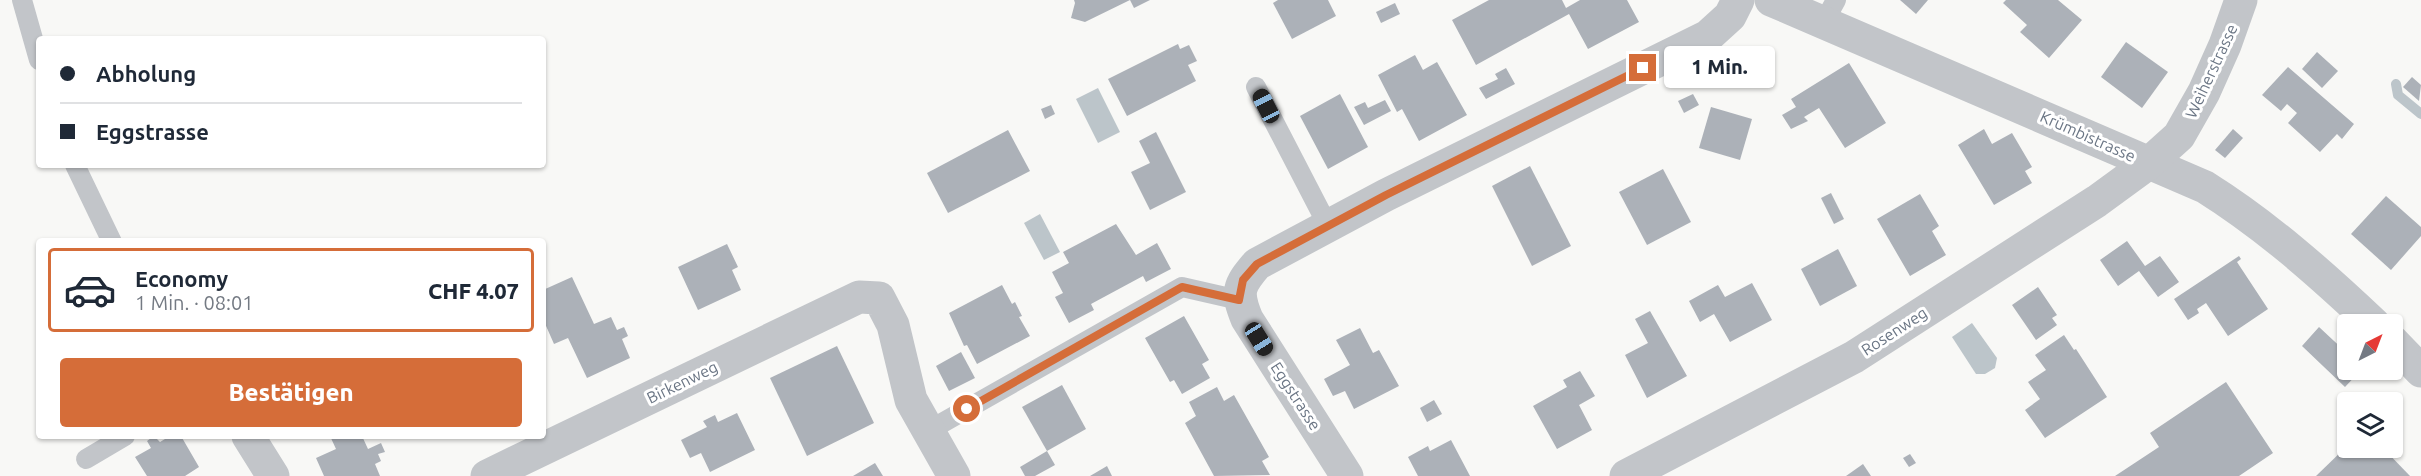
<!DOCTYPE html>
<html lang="de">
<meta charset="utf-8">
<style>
body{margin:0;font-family:Ubuntu,sans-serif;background:#f2f2f3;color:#1f2937;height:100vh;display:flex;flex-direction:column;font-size:22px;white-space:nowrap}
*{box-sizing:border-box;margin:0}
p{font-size:20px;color:#747a83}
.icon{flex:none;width:33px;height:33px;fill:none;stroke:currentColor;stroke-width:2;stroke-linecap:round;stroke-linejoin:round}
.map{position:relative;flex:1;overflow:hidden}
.side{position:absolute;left:36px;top:238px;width:510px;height:201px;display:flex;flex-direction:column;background:#fff;border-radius:6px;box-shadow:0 2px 4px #0004}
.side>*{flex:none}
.guide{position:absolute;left:36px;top:36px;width:510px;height:132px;border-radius:6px;box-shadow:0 2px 4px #0004;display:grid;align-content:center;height:132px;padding:0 24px;background:#fff}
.needle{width:39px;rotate:42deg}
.fabs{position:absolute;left:2337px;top:314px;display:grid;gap:12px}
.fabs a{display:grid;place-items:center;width:66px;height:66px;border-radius:6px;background:#fff;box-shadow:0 2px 4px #0004;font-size:30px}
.end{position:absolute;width:27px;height:27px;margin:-14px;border:8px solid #d56d39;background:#fff;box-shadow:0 0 0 3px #fff}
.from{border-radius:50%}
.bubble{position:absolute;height:42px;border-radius:6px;background:#fff;box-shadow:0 2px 4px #0004;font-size:20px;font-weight:800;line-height:42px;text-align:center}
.car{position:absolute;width:18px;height:36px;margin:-18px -9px;border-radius:8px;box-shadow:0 0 4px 2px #0007;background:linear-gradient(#222 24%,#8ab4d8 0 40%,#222 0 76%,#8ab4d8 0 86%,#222 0)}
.guide b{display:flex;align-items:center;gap:21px;height:57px;font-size:22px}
.guide b+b{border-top:2px solid #e0e1e3}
.guide i{width:15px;height:15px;background:#1f2937}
ul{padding:10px 0 0;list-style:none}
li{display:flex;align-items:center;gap:18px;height:84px;margin:0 12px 9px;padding:0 12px;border:3px solid #e0e1e3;border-radius:6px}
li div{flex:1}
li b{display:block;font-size:22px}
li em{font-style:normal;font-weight:800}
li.selected{border-color:#d56d39}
li>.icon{width:54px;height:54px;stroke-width:1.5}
.cta{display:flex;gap:12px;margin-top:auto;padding:12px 24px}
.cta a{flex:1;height:69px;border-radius:6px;background:#d56d39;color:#fff;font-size:24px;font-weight:800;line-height:69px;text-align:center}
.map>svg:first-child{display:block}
.water{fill:#bcc5ca}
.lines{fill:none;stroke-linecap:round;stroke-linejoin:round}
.stream{stroke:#bcc5ca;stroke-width:10}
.building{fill:#acb1b8}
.service{stroke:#c2c5c9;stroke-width:20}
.minor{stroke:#c2c5c9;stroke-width:33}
.route{stroke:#d56d39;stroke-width:8}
.labels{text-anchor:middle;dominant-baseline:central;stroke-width:6;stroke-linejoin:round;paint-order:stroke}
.street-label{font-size:16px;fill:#6a7584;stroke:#fff}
</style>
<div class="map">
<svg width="2421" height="476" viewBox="0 0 2421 476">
<rect width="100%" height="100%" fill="#f8f8f6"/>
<g class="water">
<polygon points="1098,88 1120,132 1098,143 1076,99"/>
<polygon points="1040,214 1060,252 1044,260 1024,223"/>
<polygon points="1972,323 1997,358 1995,368 1985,374 1976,374 1952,337"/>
</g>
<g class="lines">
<polyline class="stream" points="2396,84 2398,95 2421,114"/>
</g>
<g class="building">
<polygon points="1074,0 1130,0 1085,22 1071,18 1075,3"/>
<polygon points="1130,0 1150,0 1134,8"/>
<polygon points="1278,0 1328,0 1336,16 1292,39 1273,3"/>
<polygon points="1489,0 1562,0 1566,8 1580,0 1627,0 1639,22 1588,49 1569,14 1476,65 1452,20"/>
<polygon points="1900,0 1928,0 1916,14"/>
<polygon points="2006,0 2058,0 2082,20 2049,58 2020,32 2027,25 2003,3"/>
<polygon points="1395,3 1400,14 1381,23 1376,12"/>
<polygon points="2126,42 2168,72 2142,108 2101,77"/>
<polygon points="1178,44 1180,49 1189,45 1197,61 1188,65 1196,81 1127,116 1108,79"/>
<polygon points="2317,52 2338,71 2322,88 2302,69"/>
<polygon points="1415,55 1423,70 1437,62 1467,115 1419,141 1402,109 1397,112 1378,75"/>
<polygon points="1849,63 1886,123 1845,148 1819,108 1804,117 1808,121 1791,129 1782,115 1796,107 1791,99"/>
<polygon points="2288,67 2354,124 2342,139 2337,134 2320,152 2288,123 2297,113 2287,104 2281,111 2262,95"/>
<polygon points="1506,68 1515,84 1486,99 1479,88 1498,79 1495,74"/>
<polygon points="2412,77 2421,85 2419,101 2403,87"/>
<polygon points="1340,94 1368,147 1328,169 1300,116"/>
<polygon points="1693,94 1699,105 1684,113 1678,101"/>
<polygon points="1385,100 1391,111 1364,125 1354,107 1365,102 1368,108"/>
<polygon points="1051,105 1055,114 1045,119 1041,109"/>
<polygon points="1711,107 1752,119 1740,160 1699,148"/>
<polygon points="1984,129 1992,144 2012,133 2032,167 2025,171 2032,183 1994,205 1958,145"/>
<polygon points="2233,129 2243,138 2225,158 2215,150"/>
<polygon points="1008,130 1030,171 948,213 927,173"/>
<polygon points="1156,132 1186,192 1150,210 1131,172 1150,163 1139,141"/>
<polygon points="1530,166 1571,246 1532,266 1492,186"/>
<polygon points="1663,169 1691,222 1647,245 1619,192"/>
<polygon points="1831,193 1844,219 1834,224 1821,198"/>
<polygon points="1920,194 1939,226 1932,231 1946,255 1910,276 1877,219"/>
<polygon points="2386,196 2421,227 2421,236 2391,270 2351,234"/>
<polygon points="1116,224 1136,255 1157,243 1171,269 1146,282 1143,276 1091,304 1094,310 1069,323 1055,297 1063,293 1052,272 1069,263 1063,252"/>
<polygon points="2127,241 2145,266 2160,256 2179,282 2158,297 2139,271 2118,286 2100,260"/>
<polygon points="727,244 738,267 732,270 741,290 698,310 678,267"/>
<polygon points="1838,249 1857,286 1820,306 1801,269"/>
<polygon points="2239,256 2241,259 2237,262 2268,309 2228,336 2206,303 2197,309 2199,313 2188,320 2174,299"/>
<polygon points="572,277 594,324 611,317 617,330 624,327 628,336 622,339 630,358 587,378 568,338 554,344 543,319 543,290"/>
<polygon points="1752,283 1772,320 1730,342 1714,314 1700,322 1689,301 1718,285 1725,297"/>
<polygon points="1002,285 1012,304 1015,302 1022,316 1019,317 1030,336 977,364 967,345 964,346 949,313"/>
<polygon points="2038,287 2057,315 2052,318 2057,325 2036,340 2012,305"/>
<polygon points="1650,311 1687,376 1647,398 1625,355 1648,343 1635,319"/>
<polygon points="1184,316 1209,360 1202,364 1210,378 1182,394 1174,380 1170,382 1145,338"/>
<polygon points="2319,327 2348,354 2348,369 2362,369 2345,387 2302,346"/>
<polygon points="1360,328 1373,353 1379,350 1399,386 1354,409 1345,391 1333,396 1324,379 1350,365 1336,340"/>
<polygon points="2064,335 2074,350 2076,349 2107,397 2045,438 2025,410 2040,399 2028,382 2046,370 2035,355"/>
<polygon points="837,346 874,423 807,456 770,378"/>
<polygon points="961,352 975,378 949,391 936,366"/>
<polygon points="1580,371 1595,396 1579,405 1592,430 1557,449 1533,406 1567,387 1563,380"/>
<polygon points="2226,382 2273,453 2239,476 2115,476 2159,447 2150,433"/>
<polygon points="1062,385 1086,429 1047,451 1022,407"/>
<polygon points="1217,387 1224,401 1234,395 1269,457 1262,461 1270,475 1214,476 1185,423 1196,416 1189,402"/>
<polygon points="1434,400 1442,414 1427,422 1420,408"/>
<polygon points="737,413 755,450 710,472 701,453 690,458 681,440 707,427 703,421 715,415 718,422"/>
<polygon points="154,436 160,442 170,436 181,436 199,467 185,476 147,476 135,457 151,448 147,441"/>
<polygon points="330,436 362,436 368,449 381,443 385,452 378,454 381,461 375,464 380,476 324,476 316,458 336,449"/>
<polygon points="1451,440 1470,476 1418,476 1408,457 1428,446 1430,451"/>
<polygon points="2346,447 2382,447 2410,476 2316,476"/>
<polygon points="1047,451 1055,465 1035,476 1025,476 1020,467"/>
<polygon points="1910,454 1916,463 1909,467 1903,458"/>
<polygon points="875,463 883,476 853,476"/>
<polygon points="1863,464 1871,476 1846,476"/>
<polygon points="1107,466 1112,476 1090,476"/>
</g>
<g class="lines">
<g class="service">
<polyline points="22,0 39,60"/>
<polyline points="1824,22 1836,0"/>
<polyline points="1256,87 1328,226"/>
<polyline points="75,165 112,242"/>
<polyline points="928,431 1182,287 1239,300"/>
<polyline points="86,459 125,436"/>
</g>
<g class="minor">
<path d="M1771,0L2205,187C2267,226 2321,274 2374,324"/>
<polyline points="2392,341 2421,371"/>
<polyline points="248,436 273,476"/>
<polyline points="487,476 859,297 879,298 893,325 911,400 954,476"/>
<path d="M1347,476L1247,319C1236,292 1238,286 1257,264L1386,195L1708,36L1730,16L1738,0"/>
<polyline points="1626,476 1854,357 2097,201 2149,163 2179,136 2204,92 2225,45 2241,0"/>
</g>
</g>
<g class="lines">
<polyline class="route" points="967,409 1182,287 1239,300 1243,280 1257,264 1386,195 1643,68"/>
</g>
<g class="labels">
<g class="street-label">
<text transform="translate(2211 71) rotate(-65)">Weiherstrasse</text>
<text transform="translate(2088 136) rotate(24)">Krümbistrasse</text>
<text transform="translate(1894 331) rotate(-33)">Rosenweg</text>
<text transform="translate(682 382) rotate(-26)">Birkenweg</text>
<text transform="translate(1296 396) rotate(57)">Eggstrasse</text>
</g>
</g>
</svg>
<div class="fabs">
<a><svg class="needle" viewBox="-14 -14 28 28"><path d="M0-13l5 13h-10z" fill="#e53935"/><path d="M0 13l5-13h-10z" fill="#747a83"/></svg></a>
<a><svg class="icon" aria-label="layers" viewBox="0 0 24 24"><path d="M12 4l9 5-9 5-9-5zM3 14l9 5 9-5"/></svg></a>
</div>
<i class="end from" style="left:967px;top:409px"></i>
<i class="end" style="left:1643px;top:68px"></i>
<div class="bubble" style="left:1664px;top:46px;width:111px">1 Min.</div>
<i class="car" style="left:1266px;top:106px;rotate:333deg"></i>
<i class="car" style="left:1259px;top:339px;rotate:148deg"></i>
<div class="guide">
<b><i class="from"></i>Abholung</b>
<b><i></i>Eggstrasse</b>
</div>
<section class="side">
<ul>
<li class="selected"><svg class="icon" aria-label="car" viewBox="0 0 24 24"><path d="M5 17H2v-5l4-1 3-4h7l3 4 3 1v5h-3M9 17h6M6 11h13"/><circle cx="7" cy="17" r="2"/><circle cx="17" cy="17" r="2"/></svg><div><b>Economy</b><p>1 Min. · 08:01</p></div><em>CHF 4.07</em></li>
</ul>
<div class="cta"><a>Bestätigen</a></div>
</section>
</div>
